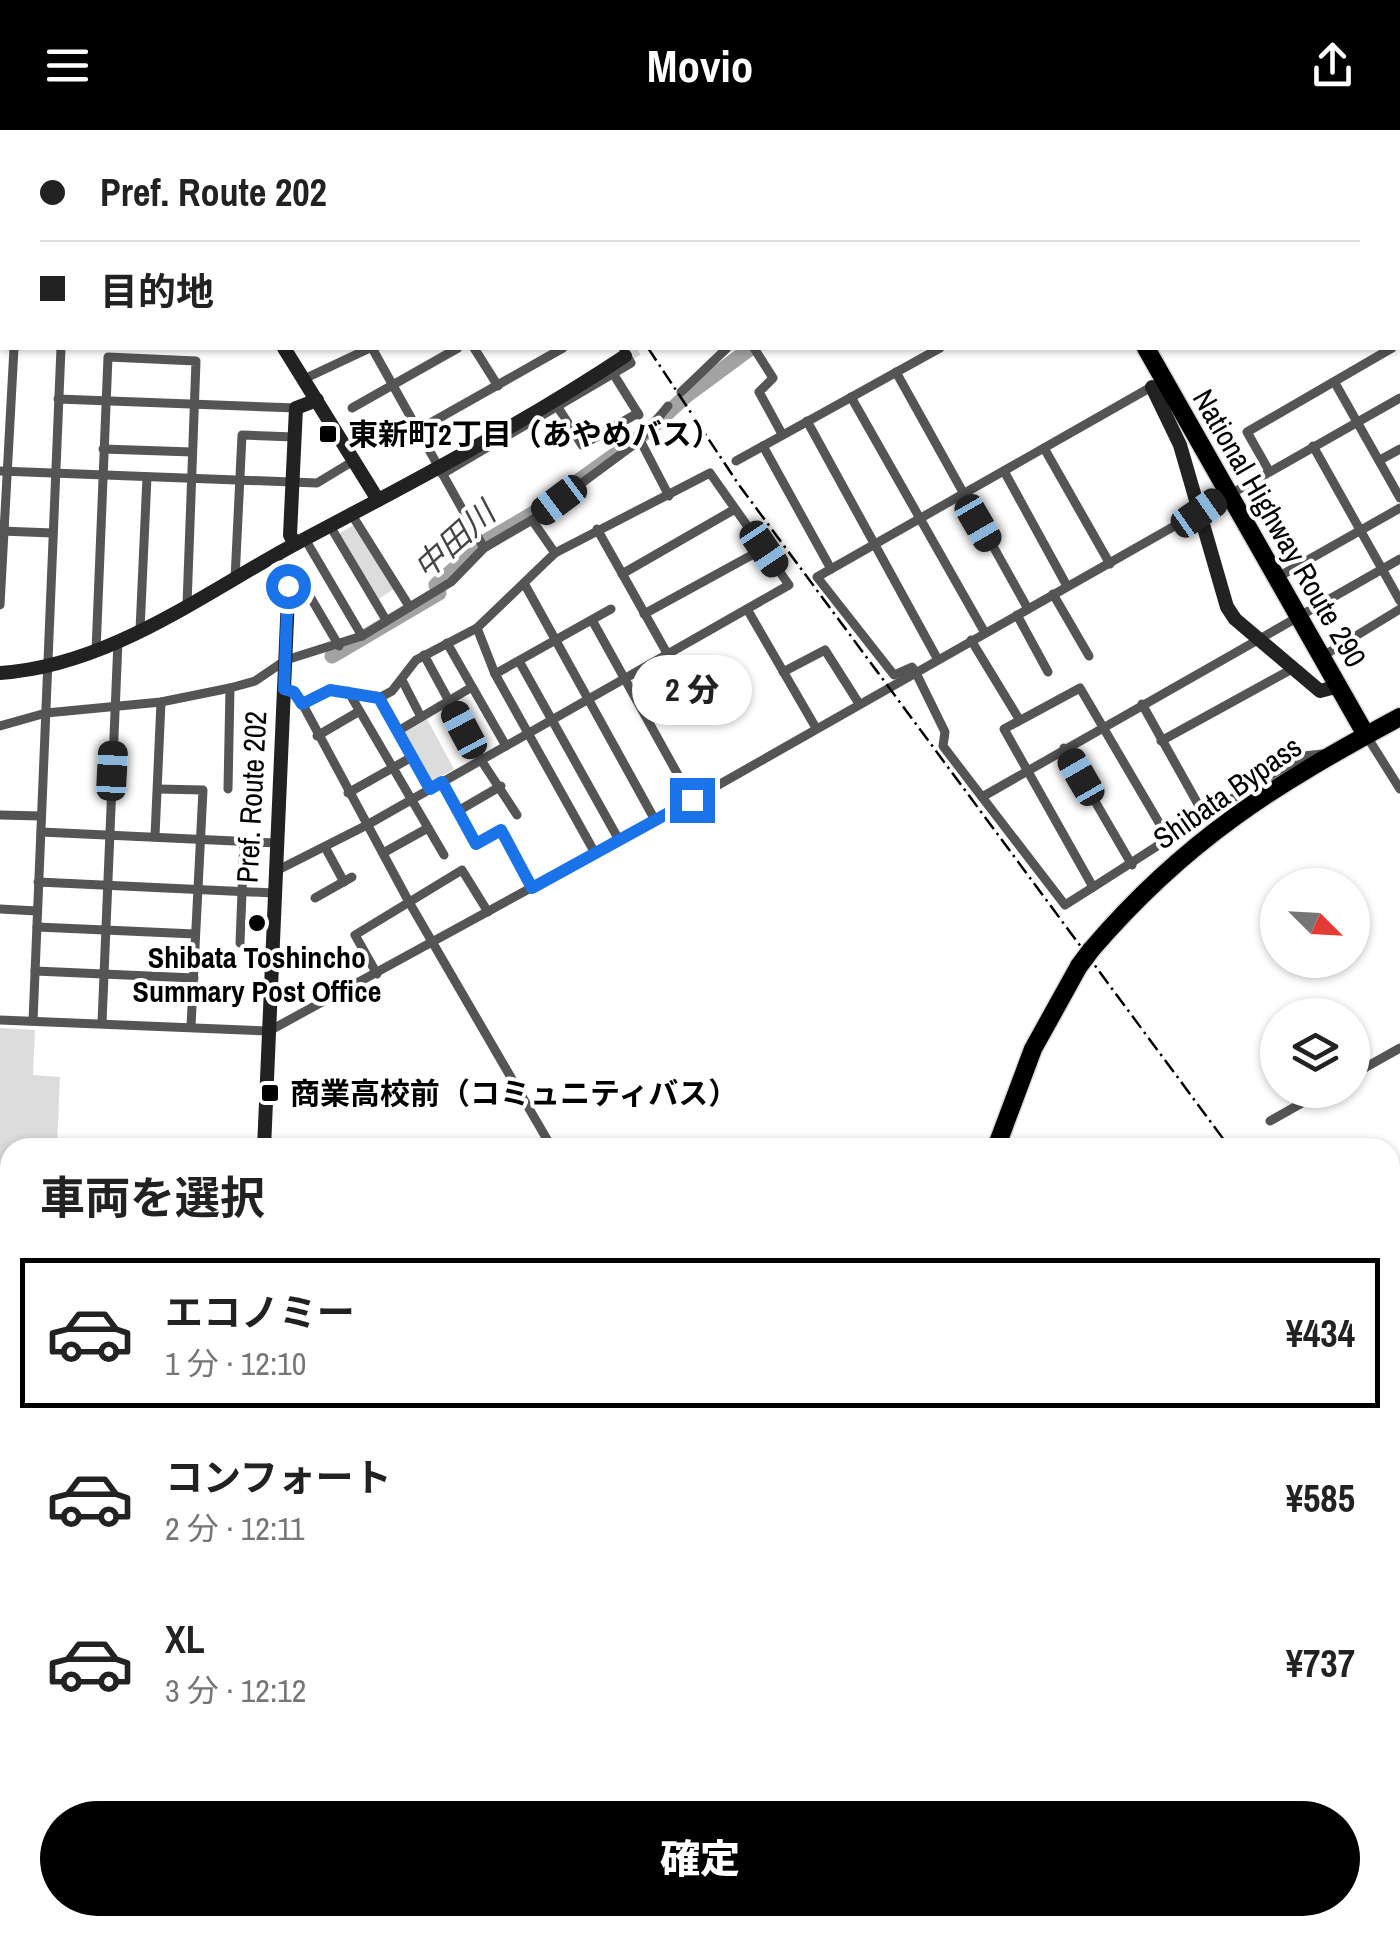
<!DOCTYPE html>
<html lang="ja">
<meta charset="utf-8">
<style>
body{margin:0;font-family:"Archivo Narrow","Noto Sans JP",sans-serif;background:#f6f6f6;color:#222;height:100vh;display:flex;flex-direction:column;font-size:38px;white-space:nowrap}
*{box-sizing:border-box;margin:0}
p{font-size:32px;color:#767676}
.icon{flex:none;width:55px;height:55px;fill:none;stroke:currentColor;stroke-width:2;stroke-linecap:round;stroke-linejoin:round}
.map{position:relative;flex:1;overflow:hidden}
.details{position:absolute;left:0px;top:1008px;width:1400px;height:798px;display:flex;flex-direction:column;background:#fff;border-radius:30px 30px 0 0;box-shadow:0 2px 8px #0004}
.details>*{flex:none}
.top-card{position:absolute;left:0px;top:0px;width:1400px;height:220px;box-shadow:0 2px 8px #0004;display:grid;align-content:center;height:220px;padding:0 40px;background:#fff}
.needle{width:65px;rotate:114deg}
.controls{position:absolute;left:1260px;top:738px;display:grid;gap:20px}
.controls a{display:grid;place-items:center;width:110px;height:110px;border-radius:50%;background:#fff;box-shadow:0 2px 8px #0004;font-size:50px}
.end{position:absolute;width:45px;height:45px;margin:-22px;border:12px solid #1a73e8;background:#fff;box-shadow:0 0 0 5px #fff}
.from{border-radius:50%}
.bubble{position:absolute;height:70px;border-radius:35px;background:#fff;box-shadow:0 2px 8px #0004;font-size:32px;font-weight:800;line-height:70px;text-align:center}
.car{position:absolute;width:30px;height:60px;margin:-30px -15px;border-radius:12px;box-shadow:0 0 8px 2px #0007;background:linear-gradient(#222 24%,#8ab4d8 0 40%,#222 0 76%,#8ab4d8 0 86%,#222 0)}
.top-card b{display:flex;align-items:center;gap:35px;height:95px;font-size:38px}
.top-card b+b{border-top:2px solid #e0e0e0}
.top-card i{width:25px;height:25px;background:#222}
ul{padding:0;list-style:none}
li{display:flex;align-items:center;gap:30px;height:150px;margin:0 20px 15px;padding:0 20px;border:5px solid transparent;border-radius:0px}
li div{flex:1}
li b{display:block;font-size:38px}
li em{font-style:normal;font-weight:800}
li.current{border-color:#000}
li>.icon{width:90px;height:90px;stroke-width:1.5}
h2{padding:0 40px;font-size:45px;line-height:120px}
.cta{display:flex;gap:20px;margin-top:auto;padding:20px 40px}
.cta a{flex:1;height:115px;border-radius:60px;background:#000;color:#fff;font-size:40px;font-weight:800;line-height:115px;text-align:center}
header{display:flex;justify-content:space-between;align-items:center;height:130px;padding:0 40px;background:#000;color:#fff;font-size:45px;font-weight:800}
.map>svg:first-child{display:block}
.green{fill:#dcdcdc}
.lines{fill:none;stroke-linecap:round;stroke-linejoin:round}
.stream{stroke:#a3a3a3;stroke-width:2.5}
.river{stroke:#a3a3a3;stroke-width:15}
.secondary-tunnel{stroke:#d9d9d9;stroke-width:14;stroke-dasharray:14 7;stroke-linecap:butt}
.highway-casing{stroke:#dbdbdb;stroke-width:21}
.street{stroke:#555;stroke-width:9}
.secondary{stroke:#222;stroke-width:14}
.highway{stroke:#000;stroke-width:18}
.rail{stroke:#000;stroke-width:2.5;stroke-dasharray:15 5 2.5 5;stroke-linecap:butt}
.highway-bridge-casing{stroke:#dbdbdb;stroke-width:21;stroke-linecap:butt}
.highway-bridge{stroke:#000;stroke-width:18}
.route{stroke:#1a73e8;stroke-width:12}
.poi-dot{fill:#000;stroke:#fff;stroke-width:4}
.labels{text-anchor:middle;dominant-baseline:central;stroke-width:8;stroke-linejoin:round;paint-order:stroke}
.poi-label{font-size:30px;font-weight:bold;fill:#000;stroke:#fff;text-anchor:start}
.street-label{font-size:30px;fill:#000;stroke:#fff}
.water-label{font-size:32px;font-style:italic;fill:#444;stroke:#fff}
</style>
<header><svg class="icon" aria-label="menu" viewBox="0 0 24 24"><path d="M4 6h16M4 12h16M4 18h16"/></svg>Movio<svg class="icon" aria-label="share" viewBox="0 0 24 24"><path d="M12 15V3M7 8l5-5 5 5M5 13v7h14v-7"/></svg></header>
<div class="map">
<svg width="1400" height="1804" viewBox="0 0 1400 1804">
<rect width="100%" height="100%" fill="#fff"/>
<g class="green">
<polygon points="538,0 949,0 951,2 539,2"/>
<polygon points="354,395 394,459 377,470 338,404"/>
<polygon points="427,589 454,639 432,652 404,603"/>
<polygon points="0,898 35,900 33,945 60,947 57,1017 10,1018 10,1067 0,1067"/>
</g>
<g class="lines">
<g class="stream">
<polyline points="950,0 953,2"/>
<polyline points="741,2 746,0"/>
</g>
<g class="river">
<polyline points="1398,184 1400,184"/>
<polyline points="332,526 439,463 436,455 486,411 532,384 648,301 686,266 751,218"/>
</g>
<polyline class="secondary-tunnel" points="625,226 638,218"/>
<defs>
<g id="highway">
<polyline points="1021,0 1022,2"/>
<polyline points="1146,218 1366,605"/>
<path d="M1091,820C1186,709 1274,655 1400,587"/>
<polyline points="996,1018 1033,919 1079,836"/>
<polyline points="1220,1795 1223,1804"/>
</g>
</defs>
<use href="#highway" class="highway-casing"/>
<g class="street">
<polyline points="472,0 473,2"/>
<polyline points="1225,0 1226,2"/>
<polyline points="1273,0 1275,2"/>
<polyline points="69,2 69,0"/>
<polyline points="119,2 119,0"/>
<polyline points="371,2 374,2"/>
<polyline points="461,2 465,0"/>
<polyline points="1183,2 1187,0"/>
<polyline points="1313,2 1317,0"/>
<polyline points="0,37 2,38"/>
<polyline points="0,86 2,87"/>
<polyline points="1398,117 1400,116"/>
<polyline points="0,137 2,137"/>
<polyline points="1398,169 1400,169"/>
<polyline points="1398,193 1400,193"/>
<polyline points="0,202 2,203"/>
<polyline points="372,218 484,418"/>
<polyline points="474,218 498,256"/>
<polyline points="754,218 773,248 759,262 782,304"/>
<polyline points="896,242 1028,479"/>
<polyline points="614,245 639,285"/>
<polyline points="304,249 370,218"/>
<polyline points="1335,253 1400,368"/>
<polyline points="1153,256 817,447 894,545 912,537 915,541 945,602 943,616 982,667 1400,429"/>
<polyline points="681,262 727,218"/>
<polyline points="851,267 985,503"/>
<polyline points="58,269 296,278"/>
<polyline points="352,278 458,218"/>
<polyline points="559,279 582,315 638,283"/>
<polyline points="807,291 937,528"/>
<polyline points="418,300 563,218"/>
<polyline points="640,310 669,366"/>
<polyline points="763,316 831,439"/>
<polyline points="1313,316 1400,471"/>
<polyline points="1044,318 1110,434"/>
<polyline points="103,319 192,322"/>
<polyline points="1380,330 1400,319"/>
<polyline points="736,331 940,218"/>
<polyline points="1268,339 1247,302 1392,218"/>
<polyline points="0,341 317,353 355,330"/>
<polyline points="1004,341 1067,456"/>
<polyline points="442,344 631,233 623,218"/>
<polyline points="352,385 409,476"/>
<polyline points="532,390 555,423"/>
<polyline points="330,396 386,490"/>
<polyline points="597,399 699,580"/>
<polyline points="1,401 53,403"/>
<polyline points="305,409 362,506"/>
<polyline points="622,444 735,379"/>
<polyline points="285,447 298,446 339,516"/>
<polyline points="1278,447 1400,378"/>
<polyline points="235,449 242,305 294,307"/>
<polyline points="524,453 655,690"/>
<polyline points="1053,464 1089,526"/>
<polyline points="0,475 14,218"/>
<polyline points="747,479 816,598"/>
<polyline points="644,484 763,419"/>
<polyline points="1017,485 1048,542"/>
<polyline points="592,490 692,670"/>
<polyline points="477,498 495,544 595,723"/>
<polyline points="140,500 147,347"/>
<polyline points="971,510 1019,589"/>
<polyline points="447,513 506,616"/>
<polyline points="96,521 108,227 196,231 187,475"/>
<polyline points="424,525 481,630 517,685"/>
<polyline points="1323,526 1400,479"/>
<polyline points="519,531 619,710"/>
<polyline points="783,542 825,520 858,572"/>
<polyline points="495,544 611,479"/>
<polyline points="403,552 421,587"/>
<polyline points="284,559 294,562 303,575 409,772 552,1018"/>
<polyline points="348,561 444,725"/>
<polyline points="379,568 430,659"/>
<polyline points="1142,574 1203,683"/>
<polyline points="0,596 46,583 161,572 230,558 255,551 286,530 362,506 451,452 484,418 532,390 640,310 668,276"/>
<polyline points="398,601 472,557"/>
<polyline points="1366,605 1400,659"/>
<polyline points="317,606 358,582"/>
<polyline points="1161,611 1292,539"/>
<polyline points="1064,618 1132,735"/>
<polyline points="442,653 476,714 501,700 532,758"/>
<polyline points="158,659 203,660 191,896"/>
<polyline points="228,659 230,558"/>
<polyline points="348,663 412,627"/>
<path d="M982,667L1065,775C1145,725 1222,672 1304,626L1322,624"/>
<polyline points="458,681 501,656"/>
<polyline points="0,685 41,686"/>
<polyline points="41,702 277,713"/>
<polyline points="155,706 161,572"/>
<polyline points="325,717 344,752"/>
<polyline points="383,723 428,698"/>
<polyline points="276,741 367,695 789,455 710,343 555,423 477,498 416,530 392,561 379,568 330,560 303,575"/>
<polyline points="38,752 274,763"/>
<polyline points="1093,757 1004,599 1080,558 1168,708"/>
<polyline points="315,768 352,747"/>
<polyline points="0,779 37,781"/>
<polyline points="37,797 195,804"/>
<polyline points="240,813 244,711"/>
<polyline points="35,841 194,848"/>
<polyline points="377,844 355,805 462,740 488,782"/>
<polyline points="0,890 269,901 692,670 1400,268"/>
<polyline points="33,891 61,218"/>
<polyline points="102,893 118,511"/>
<polyline points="1352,945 1400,918"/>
<polyline points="1270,991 1325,960"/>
<polyline points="1390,1328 1400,1312"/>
<polyline points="1390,1398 1400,1414"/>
<polyline points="0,1403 10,1404"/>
<polyline points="1390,1476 1400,1470"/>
<polyline points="0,1531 10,1555"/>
<polyline points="690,1795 707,1804"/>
<polyline points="992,1795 996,1804"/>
<polyline points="831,1804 839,1795"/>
<polyline points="1140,1804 1146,1795"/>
</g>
<g class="secondary">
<polyline points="152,0 154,2"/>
<polyline points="984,0 986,2"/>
<polyline points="306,2 306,0"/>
<polyline points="1033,2 1038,0"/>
<polyline points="284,218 378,370"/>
<polyline points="1152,257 1180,315 1227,477 1235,489 1320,561 1339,556"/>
<polyline points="295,414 290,405 296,278 317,270"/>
<path d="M0,543C110,536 205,462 299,412C409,354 521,295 625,226"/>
<polyline points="264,1018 288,467 285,447 273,427"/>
<polyline points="0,1697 10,1687"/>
</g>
<use href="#highway" class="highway"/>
<g class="rail">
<polyline points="518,0 519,2"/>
<polyline points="648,218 739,355 1230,1018"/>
<polyline points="1390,1233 1400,1247"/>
</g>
<defs>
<polyline id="highway-bridge" points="1079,836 1091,820"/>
</defs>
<use href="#highway-bridge" class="highway-bridge-casing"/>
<use href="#highway-bridge" class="highway-bridge"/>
</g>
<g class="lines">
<polyline class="route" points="288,456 284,559 294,562 302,574 330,560 379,568 430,659 442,652 476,714 501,700 532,758 692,670"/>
</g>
<g class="poi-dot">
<rect x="318" y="294" width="20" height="20" rx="5"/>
<circle cx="257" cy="793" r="10"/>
<rect x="260" y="953" width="20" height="20" rx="5"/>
</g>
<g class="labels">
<g class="poi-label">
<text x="348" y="304">東新町2丁目（あやめバス）</text>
<text x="257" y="827" text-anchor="middle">Shibata Toshincho<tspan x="257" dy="34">Summary Post Office</tspan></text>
<text x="290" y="963">商業高校前（コミュニティバス）</text>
</g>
<g class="street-label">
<text transform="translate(1280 398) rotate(60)">National Highway Route 290</text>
<text transform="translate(1227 662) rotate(-35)">Shibata Bypass</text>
<text transform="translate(251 667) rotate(-87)">Pref. Route 202</text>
</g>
<g class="water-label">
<text transform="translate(454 410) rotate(-42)">中田川</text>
</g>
</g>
</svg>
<div class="controls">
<a><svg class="needle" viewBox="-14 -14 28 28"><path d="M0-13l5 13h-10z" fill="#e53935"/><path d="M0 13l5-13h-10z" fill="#767676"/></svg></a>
<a><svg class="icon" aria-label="layers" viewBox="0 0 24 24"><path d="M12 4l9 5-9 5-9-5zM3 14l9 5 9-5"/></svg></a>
</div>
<i class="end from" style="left:288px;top:456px"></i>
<i class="end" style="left:692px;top:670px"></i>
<div class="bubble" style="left:632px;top:525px;width:120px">2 分</div>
<i class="car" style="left:559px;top:370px;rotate:233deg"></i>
<i class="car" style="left:1199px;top:383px;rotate:55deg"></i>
<i class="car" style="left:978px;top:393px;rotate:150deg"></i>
<i class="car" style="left:764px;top:419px;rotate:146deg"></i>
<i class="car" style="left:464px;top:600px;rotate:332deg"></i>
<i class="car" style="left:112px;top:641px;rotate:3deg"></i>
<i class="car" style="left:1081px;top:647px;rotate:330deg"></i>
<div class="top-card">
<b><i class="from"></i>Pref. Route 202</b>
<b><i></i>目的地</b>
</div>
<section class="details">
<h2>車両を選択</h2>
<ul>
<li class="current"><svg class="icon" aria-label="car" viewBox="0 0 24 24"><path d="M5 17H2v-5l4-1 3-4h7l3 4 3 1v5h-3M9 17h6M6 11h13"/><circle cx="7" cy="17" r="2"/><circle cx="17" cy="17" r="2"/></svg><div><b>エコノミー</b><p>1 分 · 12:10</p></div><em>¥434</em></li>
<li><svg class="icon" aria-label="car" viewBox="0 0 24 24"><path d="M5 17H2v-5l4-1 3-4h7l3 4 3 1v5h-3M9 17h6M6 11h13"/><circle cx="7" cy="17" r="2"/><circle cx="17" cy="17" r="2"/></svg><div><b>コンフォート</b><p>2 分 · 12:11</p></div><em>¥585</em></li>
<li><svg class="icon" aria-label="car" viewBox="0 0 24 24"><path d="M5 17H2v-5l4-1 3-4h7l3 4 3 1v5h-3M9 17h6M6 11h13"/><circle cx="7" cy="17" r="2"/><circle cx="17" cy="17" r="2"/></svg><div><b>XL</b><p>3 分 · 12:12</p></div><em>¥737</em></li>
</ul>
<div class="cta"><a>確定</a></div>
</section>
</div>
